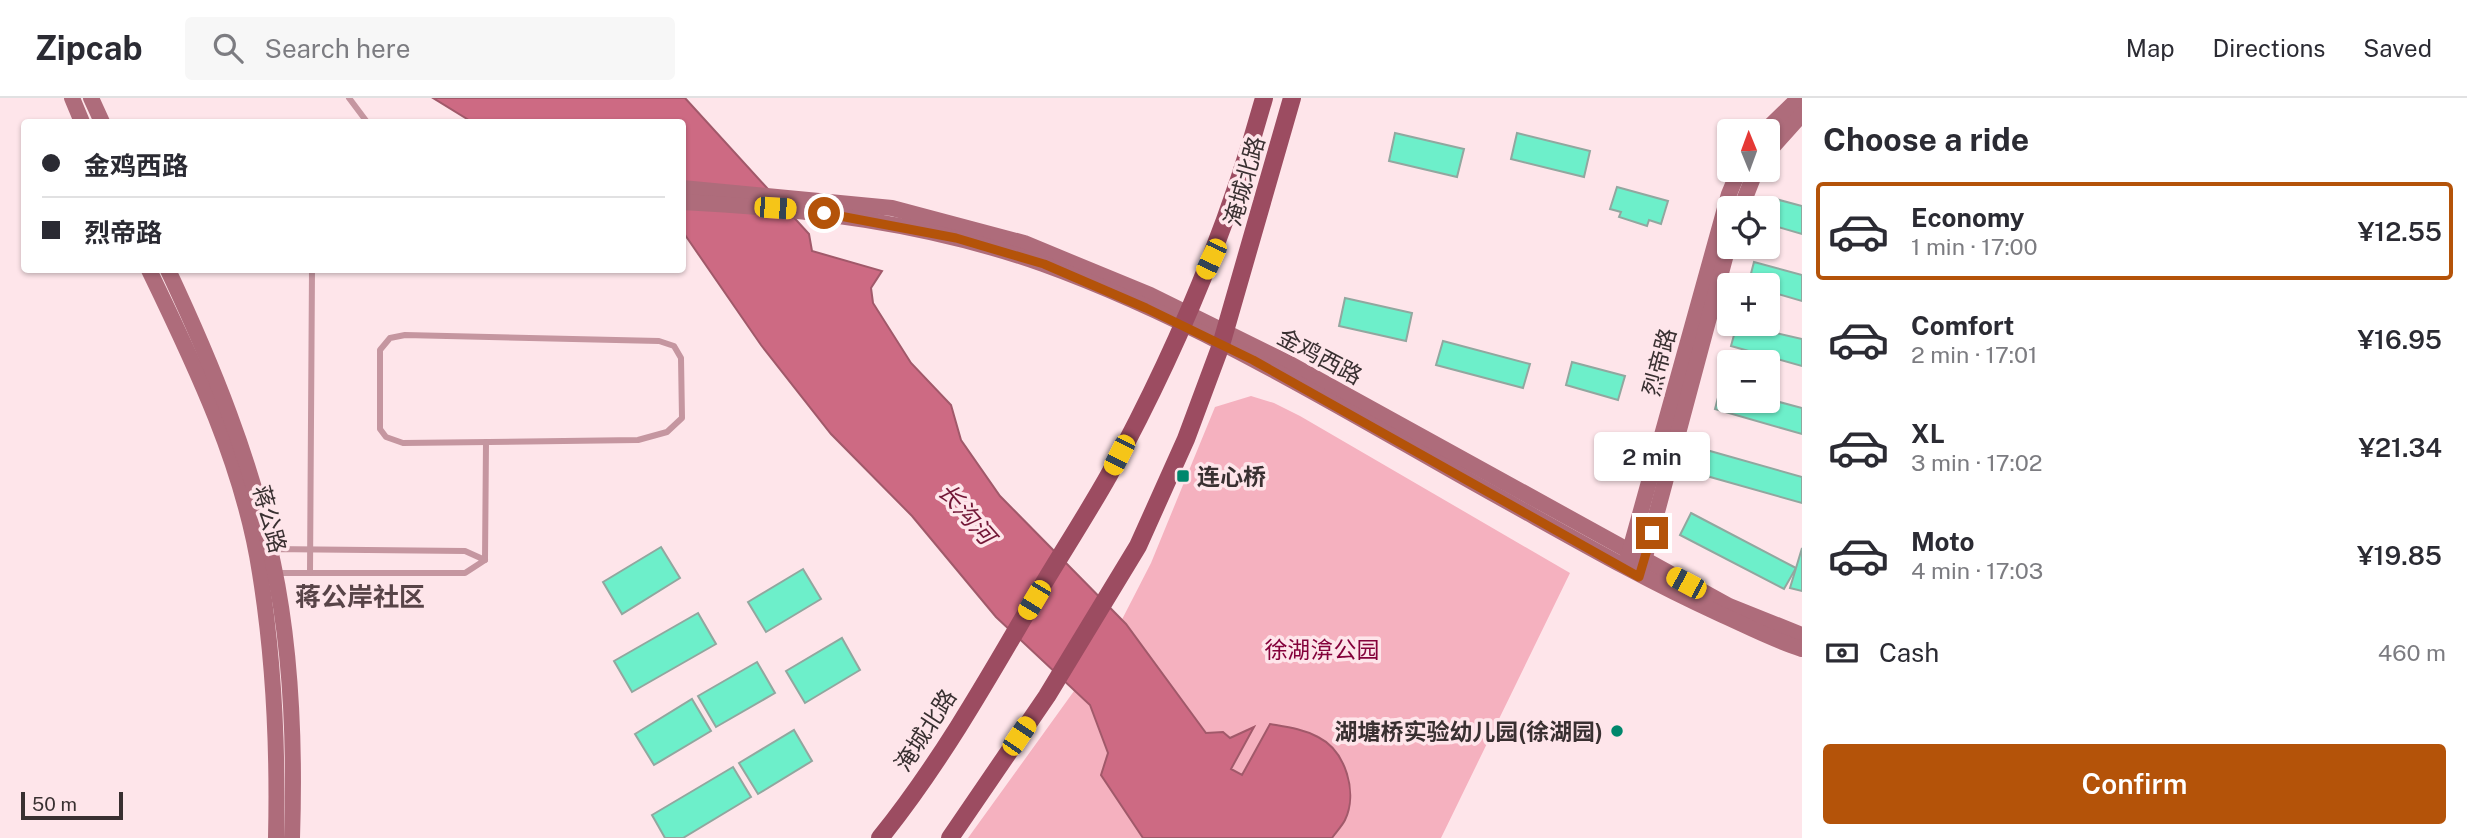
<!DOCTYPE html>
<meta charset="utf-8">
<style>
body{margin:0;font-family:"Public Sans","Noto Sans SC",sans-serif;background:#f7f7f7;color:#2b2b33;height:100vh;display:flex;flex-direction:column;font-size:26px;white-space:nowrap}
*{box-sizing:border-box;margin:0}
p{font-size:23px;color:#7c7c81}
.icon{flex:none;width:38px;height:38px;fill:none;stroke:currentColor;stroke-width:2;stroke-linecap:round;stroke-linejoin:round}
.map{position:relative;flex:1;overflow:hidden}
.side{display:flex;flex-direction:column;background:#fff;width:665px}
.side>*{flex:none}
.banner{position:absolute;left:21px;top:21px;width:665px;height:154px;border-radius:7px;box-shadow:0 2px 5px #0004;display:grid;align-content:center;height:154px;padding:0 21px;background:#fff}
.needle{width:46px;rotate:359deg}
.fabs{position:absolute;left:1717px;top:21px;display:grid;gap:14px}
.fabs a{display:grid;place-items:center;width:63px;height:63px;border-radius:7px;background:#fff;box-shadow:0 2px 5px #0004;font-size:35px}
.scale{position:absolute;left:21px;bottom:18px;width:102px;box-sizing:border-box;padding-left:7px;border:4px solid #393031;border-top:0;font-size:19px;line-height:24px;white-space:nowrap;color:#393031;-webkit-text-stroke:5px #fee5ea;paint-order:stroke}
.end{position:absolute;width:32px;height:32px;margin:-16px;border:9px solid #b45309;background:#fff;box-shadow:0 0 0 4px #fff}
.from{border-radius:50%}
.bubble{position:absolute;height:49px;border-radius:7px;background:#fff;box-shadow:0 2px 5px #0004;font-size:23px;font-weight:600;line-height:49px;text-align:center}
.car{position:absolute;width:21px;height:42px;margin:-21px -10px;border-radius:9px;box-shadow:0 0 5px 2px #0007;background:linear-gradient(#f5c518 24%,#345 0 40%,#f5c518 0 76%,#345 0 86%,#f5c518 0)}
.banner b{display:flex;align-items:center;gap:24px;height:66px;font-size:26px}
.banner b+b{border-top:2px solid #e1e1e2}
.banner i{width:18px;height:18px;background:#2b2b33}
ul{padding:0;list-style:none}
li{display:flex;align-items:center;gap:21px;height:98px;margin:0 14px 10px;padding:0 7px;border:4px solid transparent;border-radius:7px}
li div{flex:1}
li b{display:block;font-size:26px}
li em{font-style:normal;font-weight:600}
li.selected{border-color:#b45309}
li>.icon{width:63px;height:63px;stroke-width:1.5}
h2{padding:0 21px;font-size:32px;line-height:84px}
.pay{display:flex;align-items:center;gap:18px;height:77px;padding:0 21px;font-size:26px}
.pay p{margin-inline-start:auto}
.cta{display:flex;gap:14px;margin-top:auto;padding:14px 21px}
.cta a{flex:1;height:80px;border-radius:7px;background:#b45309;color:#fff;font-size:28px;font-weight:600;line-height:80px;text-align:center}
header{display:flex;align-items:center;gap:42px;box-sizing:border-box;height:98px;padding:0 35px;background:#fff;border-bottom:2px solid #e1e1e2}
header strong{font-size:33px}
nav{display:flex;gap:38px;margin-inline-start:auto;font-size:24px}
.search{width:490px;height:63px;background:#f7f7f7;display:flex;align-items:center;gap:18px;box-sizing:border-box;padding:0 24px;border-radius:7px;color:#7c7c81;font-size:26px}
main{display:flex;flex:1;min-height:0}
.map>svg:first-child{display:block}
.green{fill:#f5b1bf}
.water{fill:#cd6a83;stroke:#a1596a;stroke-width:2}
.building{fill:#6defca;stroke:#91a79f;stroke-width:2}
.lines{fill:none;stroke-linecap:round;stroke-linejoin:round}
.lane{stroke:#c596a0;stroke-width:6}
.secondary{stroke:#ae6c7b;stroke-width:16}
.primary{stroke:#9c4c61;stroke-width:18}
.route{stroke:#b45309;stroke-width:9}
.poi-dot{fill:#00876c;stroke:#fee5ea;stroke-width:2.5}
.labels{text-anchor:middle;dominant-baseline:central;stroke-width:7;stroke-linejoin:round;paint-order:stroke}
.street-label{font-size:23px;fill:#393031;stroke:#fee5ea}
.poi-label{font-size:23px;font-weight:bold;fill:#393031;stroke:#fee5ea;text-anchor:start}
.park-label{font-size:23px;fill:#84023b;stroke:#fee5ea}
.water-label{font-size:24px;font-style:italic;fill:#731837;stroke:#fee5ea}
.quarter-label{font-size:26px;font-weight:bold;fill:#584448;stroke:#fee5ea}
</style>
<header>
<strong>Zipcab</strong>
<div class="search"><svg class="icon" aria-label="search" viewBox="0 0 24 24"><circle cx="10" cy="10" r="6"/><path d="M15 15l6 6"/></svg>Search here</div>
<nav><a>Map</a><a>Directions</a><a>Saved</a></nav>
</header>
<main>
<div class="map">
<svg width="1802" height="740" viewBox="0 0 1802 740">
<rect width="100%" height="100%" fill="#fee5ea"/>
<polygon class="green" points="1251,298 1274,305 1300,318 1570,475 1441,740 968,740 1113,539 1151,465 1215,309"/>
<path class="water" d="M433,0H685L809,136L812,153L882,173L871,190L873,205L911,265L951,307L961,342L1000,398L1126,526L1206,635L1223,634L1230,640L1254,629L1231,671L1242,677L1270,626C1287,629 1303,631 1318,639C1346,653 1358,695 1345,722C1342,728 1336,734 1332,740H1143L1101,677L1108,655L1090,607L996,519L912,418L831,336L761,247L683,134L682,24H472Z"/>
<g class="building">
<polygon points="1395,35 1464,51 1457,79 1389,63"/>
<polygon points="1517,35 1590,53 1584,79 1511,61"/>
<polygon points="1617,89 1668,103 1661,126 1649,122 1647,128 1619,119 1621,114 1610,111"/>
<polygon points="1772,100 1802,108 1802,136 1768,126"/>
<polygon points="1754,164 1802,177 1802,203 1768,193 1768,187 1748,187"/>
<polygon points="1345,200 1412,215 1406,243 1339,228"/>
<polygon points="1737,226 1802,241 1802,268 1731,248"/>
<polygon points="1443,243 1530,266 1523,290 1436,267"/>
<polygon points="1572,264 1625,278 1618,302 1566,287"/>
<polygon points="1721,288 1729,290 1729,303 1768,301 1802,310 1802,336 1715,311"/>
<polygon points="1703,351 1802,379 1802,405 1696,375"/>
<polygon points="1691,415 1796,470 1784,491 1680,437"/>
<polygon points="661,449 680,480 622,516 603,484"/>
<polygon points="1802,450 1802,493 1790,490"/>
<polygon points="803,471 821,501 766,534 748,504"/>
<polygon points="698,515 716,546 632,594 614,563"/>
<polygon points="842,540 860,572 805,605 786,573"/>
<polygon points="757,564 775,595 716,629 698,598"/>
<polygon points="692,601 711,633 654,667 635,636"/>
<polygon points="794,632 812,663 758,696 739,665"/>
<polygon points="733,669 751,699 683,740 665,740 652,717"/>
</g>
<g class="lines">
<g class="lane">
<polyline points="349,0 367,24"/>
<polygon points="405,237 659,243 674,248 681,260 682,320 667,334 638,342 403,345 386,339 380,331 380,252 390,240"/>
<polygon points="270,451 465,453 485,462 465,475 275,475 258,464"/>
<polyline points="485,462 486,344"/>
<polyline points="310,475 312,172"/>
</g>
<g class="secondary">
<polyline points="72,0 82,24"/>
<polyline points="91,0 102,24"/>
<polyline points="1765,33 1799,0"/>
<polyline points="1768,54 1802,16"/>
<polyline points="682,90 892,110 1024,145 1150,197 1290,266 1729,508 1802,537"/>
<path d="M682,104C805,110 927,125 1043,166C1201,223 1345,313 1490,394C1566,436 1639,479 1718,515C1745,527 1773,542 1802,551"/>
<polyline points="1741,110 1756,72"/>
<path d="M149,172C195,267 244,369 260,475C274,562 278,652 276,740"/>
<path d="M168,172C212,266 252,363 273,465C292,554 295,650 292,740"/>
<polyline points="1627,463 1729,96 1739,72"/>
<polyline points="1642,470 1729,145"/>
</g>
<g class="primary">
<path d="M880,740C939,667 988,581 1035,500C1059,459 1086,418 1109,377C1174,258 1228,130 1264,0"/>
<polyline points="950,740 1047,598 1138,448 1186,341 1221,247 1292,0"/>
</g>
</g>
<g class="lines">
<polyline class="route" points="824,115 956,140 1044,166 1146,210 1253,262 1639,479 1652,435"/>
</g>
<g class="poi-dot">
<rect x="1176" y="371" width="14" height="14" rx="3.5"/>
<circle cx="1617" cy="633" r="7"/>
</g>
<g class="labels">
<g class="street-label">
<text transform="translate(1244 83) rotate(-74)">淹城北路</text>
<text transform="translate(1320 258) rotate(28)">金鸡西路</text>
<text transform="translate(1659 264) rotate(-75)">烈帝路</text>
<text transform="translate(270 421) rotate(75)">蒋公路</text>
<text transform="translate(925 632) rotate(-57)">淹城北路</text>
</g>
<g class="poi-label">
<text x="1197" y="378">连心桥</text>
<text x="1603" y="633" text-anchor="end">湖塘桥实验幼儿园(徐湖园)</text>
</g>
<g class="park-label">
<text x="1322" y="551">徐湖渰公园</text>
</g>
<g class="water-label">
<text transform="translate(967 415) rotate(49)">长沟河</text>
</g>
<g class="quarter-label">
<text x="360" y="498">蒋公岸社区</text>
</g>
</g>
</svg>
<div class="fabs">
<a><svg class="needle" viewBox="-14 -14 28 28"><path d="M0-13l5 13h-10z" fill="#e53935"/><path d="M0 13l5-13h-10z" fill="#7c7c81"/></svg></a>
<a><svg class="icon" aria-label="locate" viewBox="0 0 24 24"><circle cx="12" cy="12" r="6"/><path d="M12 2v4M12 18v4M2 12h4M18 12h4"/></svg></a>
<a>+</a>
<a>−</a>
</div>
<div class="scale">50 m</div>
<i class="end from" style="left:824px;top:115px"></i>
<i class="end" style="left:1652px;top:435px"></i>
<div class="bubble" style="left:1594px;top:334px;width:116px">2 min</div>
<i class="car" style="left:775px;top:110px;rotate:94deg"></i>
<i class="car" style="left:1211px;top:161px;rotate:205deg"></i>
<i class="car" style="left:1119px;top:357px;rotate:207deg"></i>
<i class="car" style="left:1686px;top:485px;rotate:298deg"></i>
<i class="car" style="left:1034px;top:502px;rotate:211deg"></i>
<i class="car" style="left:1019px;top:638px;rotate:34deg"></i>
<div class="banner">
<b><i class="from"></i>金鸡西路</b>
<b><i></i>烈帝路</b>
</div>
</div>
<section class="side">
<h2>Choose a ride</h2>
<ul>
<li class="selected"><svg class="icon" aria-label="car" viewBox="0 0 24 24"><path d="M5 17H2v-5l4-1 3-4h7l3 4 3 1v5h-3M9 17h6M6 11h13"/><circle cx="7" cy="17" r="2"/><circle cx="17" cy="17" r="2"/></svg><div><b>Economy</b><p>1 min · 17:00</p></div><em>¥12.55</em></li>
<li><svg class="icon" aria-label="car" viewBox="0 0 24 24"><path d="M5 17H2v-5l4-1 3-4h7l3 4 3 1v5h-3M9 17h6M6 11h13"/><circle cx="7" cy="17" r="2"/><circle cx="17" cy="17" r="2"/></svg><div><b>Comfort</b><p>2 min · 17:01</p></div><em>¥16.95</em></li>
<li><svg class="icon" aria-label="car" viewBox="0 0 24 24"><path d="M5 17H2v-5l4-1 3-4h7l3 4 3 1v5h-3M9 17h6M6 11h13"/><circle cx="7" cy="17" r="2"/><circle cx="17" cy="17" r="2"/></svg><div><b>XL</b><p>3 min · 17:02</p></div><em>¥21.34</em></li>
<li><svg class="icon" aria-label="car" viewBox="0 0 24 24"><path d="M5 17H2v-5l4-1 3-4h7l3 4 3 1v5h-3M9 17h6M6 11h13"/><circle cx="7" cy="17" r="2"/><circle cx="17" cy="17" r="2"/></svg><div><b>Moto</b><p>4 min · 17:03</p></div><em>¥19.85</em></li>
</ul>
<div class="pay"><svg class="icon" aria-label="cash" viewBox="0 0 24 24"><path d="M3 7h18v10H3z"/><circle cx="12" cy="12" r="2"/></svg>Cash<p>460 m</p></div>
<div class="cta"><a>Confirm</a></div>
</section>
</main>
